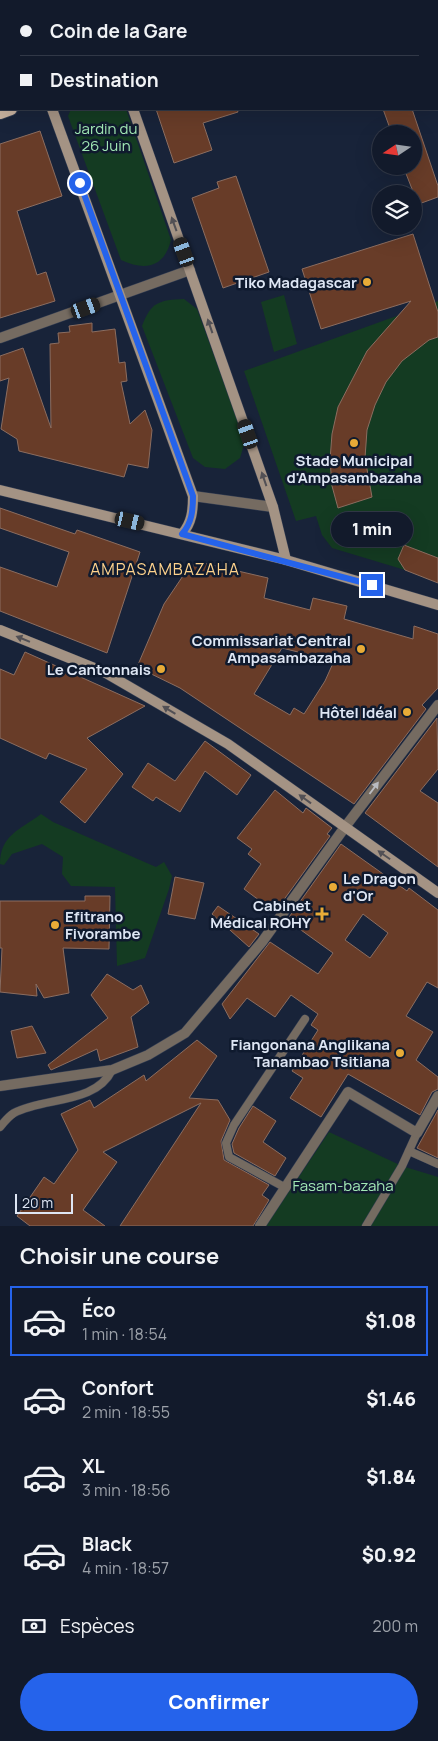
<!DOCTYPE html>
<html lang="fr">
<meta charset="utf-8">
<style>
body{margin:0;font-family:Manrope,sans-serif;background:#1f2737;color:#f1f3f6;height:100vh;display:flex;flex-direction:column;font-size:19px;white-space:nowrap}
*{box-sizing:border-box;margin:0}
p{font-size:16px;color:#9ca1a9}
.icon{flex:none;width:28px;height:28px;fill:none;stroke:currentColor;stroke-width:2;stroke-linecap:round;stroke-linejoin:round}
.map{position:relative;height:1226px;overflow:hidden}
.details{display:flex;flex-direction:column;background:#121a2b;flex:1}
.details>*{flex:none}
.top-card{position:absolute;left:0px;top:0px;width:439px;height:110px;box-shadow:0 5px 20px #0002,0 0 0 1px #313847;display:grid;align-content:center;height:110px;padding:0 20px;background:#121a2b}
.needle{width:32px;rotate:257deg}
.controls{position:absolute;left:372px;top:125px;display:grid;gap:10px}
.controls a{display:grid;place-items:center;width:50px;height:50px;border-radius:50%;background:#121a2b;box-shadow:0 5px 20px #0002,0 0 0 1px #313847;font-size:25px}
.scale{position:absolute;left:15px;bottom:12px;width:58px;box-sizing:border-box;padding-left:5px;border:2px solid #dee6f4;border-top:0;font-size:14px;line-height:18px;white-space:nowrap;color:#dee6f4;-webkit-text-stroke:4px #0f1a2e;paint-order:stroke}
.end{position:absolute;width:22px;height:22px;margin:-11px;border:6px solid #2563eb;background:#fff;box-shadow:0 0 0 2px #fff}
.from{border-radius:50%}
.bubble{position:absolute;height:35px;border-radius:18px;background:#121a2b;box-shadow:0 5px 20px #0002,0 0 0 1px #313847;font-size:16px;font-weight:800;line-height:35px;text-align:center}
.car{position:absolute;width:15px;height:30px;margin:-15px -8px;border-radius:6px;box-shadow:0 0 4px 1px #0007;background:linear-gradient(#222 24%,#8ab4d8 0 40%,#222 0 76%,#8ab4d8 0 86%,#222 0)}
.top-card b{display:flex;align-items:center;gap:18px;height:48px;font-size:19px}
.top-card b+b{border-top:1px solid #313847}
.top-card i{width:12px;height:12px;background:#f1f3f6}
ul{padding:0;list-style:none}
li{display:flex;align-items:center;gap:15px;height:70px;margin:0 10px 8px;padding:0 10px;border:2px solid transparent;border-radius:0px}
li div{flex:1}
li b{display:block;font-size:19px}
li em{font-style:normal;font-weight:800}
li.current{border-color:#2563eb}
li>.icon{width:45px;height:45px;stroke-width:1.5}
h2{padding:0 20px;font-size:22px;line-height:60px}
.pay{display:flex;align-items:center;gap:12px;height:55px;padding:0 20px;font-size:19px}
.pay p{margin-inline-start:auto}
.cta{display:flex;gap:10px;margin-top:auto;padding:10px 20px}
.cta a{flex:1;height:58px;border-radius:30px;background:#2563eb;color:#fff;font-size:20px;font-weight:800;line-height:58px;text-align:center}
.map>svg:first-child{display:block}
.green{fill:#143b22}
.building{fill:#683c28;stroke:#8b6d60;fill-rule:evenodd}
.lines{fill:none;stroke-linecap:round;stroke-linejoin:round}
.lane-casing{stroke:#343e53;stroke-width:9}
.street-casing{stroke:#343e53;stroke-width:11}
.secondary-casing{stroke:#343e53;stroke-width:11}
.primary-casing{stroke:#343e53;stroke-width:14}
.lane{stroke:#756b61;stroke-width:8}
.street{stroke:#756b61;stroke-width:10}
.secondary{stroke:#a49384;stroke-width:10}
.primary{stroke:#c8b29f;stroke-width:12}
.oneway{fill:#525055}
.oneway2{fill:#b9bbc1}
.route{stroke:#2563eb;stroke-width:6}
.poi-dot{fill:#e8ab37;stroke:#0f1a2e;stroke-width:2}
.labels{text-anchor:middle;dominant-baseline:central;stroke-width:5;stroke-linejoin:round;paint-order:stroke}
.park-label{font-size:15px;fill:#a2e8b5;stroke:#0f1a2e}
.poi-label{font-size:15px;font-weight:bold;fill:#dee6f4;stroke:#0f1a2e;text-anchor:end}
.neighbourhood-label{font-size:16px;letter-spacing:1px;fill:#fdd28c;stroke:#0f1a2e}
</style>
<div class="map">
<svg width="438" height="1226" viewBox="0 0 438 1226">
<rect width="100%" height="100%" fill="#182339"/>
<g class="green">
<path d="M71,109H126L171,240C164,268 145,271 121,260L68,116Z"/>
<polygon points="284,295 297,344 274,352 261,302"/>
<path d="M184,299L197,309L245,441L240,458L225,469L205,467L193,458L142,326C151,302 159,300 184,299Z"/>
<polygon points="438,301 438,583 405,570 332,548 322,535 316,516 296,521 244,371"/>
<path d="M41,814L53,822L156,867L164,862L172,876L169,889L145,958L117,966L115,887L71,886L62,874L63,857L42,844L12,854L4,865L0,864C0,835 20,830 41,814Z"/>
<polygon points="329,1132 402,1166 438,1177 438,1226 266,1226"/>
</g>
<g class="building">
<polygon points="156,109 237,109 238,112 203,123 212,150 174,163"/>
<polygon points="383,109 412,109 438,186 438,197 416,205 414,194 403,166 414,166 414,134 392,134"/>
<polygon points="40,131 62,196 17,211 37,275 46,272 55,301 0,318 0,144"/>
<polygon points="236,176 269,272 223,288 192,198 219,188 217,182"/>
<polygon points="413,234 438,312 438,337 429,340 402,361 386,382 375,405 367,430 365,458 372,497 338,508 332,486 330,460 332,434 338,407 367,351 411,301 321,329 302,269"/>
<polygon points="92,323 92,332 115,329 119,363 125,362 127,381 121,382 130,424 145,410 152,430 148,468 128,464 124,477 19,451 17,439 1,429 9,378 0,381 0,356 23,348 51,428 50,344 59,343 58,333 70,332 69,326"/>
<polygon points="0,508 75,534 77,530 140,552 107,653 0,611 0,567 57,587 69,552 0,528"/>
<polygon points="404,545 438,558 438,583 405,570 398,559"/>
<path d="M199,562L268,578L264,598L310,610L313,598L347,606L344,619L413,639L414,626L438,634V688L422,705L426,709L354,804L180,688L137,667L164,604L189,567ZM282,648L334,661L325,681L304,714L294,708L290,715L254,694Z"/>
<polygon points="25,652 145,706 87,738 123,774 85,823 60,802 87,769 49,753 46,759 0,738 0,669 14,675"/>
<polygon points="437,718 438,769 420,791 438,803 438,867 365,813"/>
<polygon points="205,741 251,775 237,795 205,771 180,812 156,797 153,801 132,787 148,763 175,781"/>
<polygon points="275,790 303,813 306,808 332,828 327,834 330,836 275,912 244,889 261,864 248,854 252,849 237,838"/>
<path d="M341,844L407,891L409,888L438,910V988L427,982L406,1016L433,1032L416,1060L438,1077V1089L432,1092L420,1115L348,1074L321,1117L290,1098L303,1078L292,1071L318,1030L311,1025L318,1014L291,995L275,1017L247,998L230,1019L222,1004L270,942L318,974L333,953L287,920ZM363,914L388,933L370,958L345,940Z"/>
<polygon points="175,877 204,883 195,919 168,914"/>
<polygon points="85,896 110,896 109,949 63,948 69,993 44,998 36,984 37,996 0,992 2,948 0,948 0,901 85,901"/>
<polygon points="218,906 259,934 249,947 212,914"/>
<polygon points="107,974 133,990 141,985 149,1003 131,1017 138,1047 100,1061 97,1049 51,1070 48,1065 108,1018 91,995"/>
<polygon points="32,1026 46,1053 17,1058 11,1031"/>
<polygon points="197,1040 217,1056 189,1098 218,1100 230,1120 221,1141 224,1160 269,1185 262,1195 269,1200 253,1226 120,1226 201,1103 103,1152 117,1162 83,1210 105,1226 30,1226 17,1216 44,1177 54,1184 78,1150 61,1114 90,1100 94,1108 144,1075 146,1081"/>
<polygon points="253,1106 276,1121 263,1142 286,1158 275,1176 234,1153 232,1144 239,1128"/>
<polygon points="438,1110 438,1158 417,1148"/>
</g>
<g class="lines">
<defs>
<g id="lane">
<polyline points="394,0 395,1"/>
<polyline points="97,1 99,1"/>
<polyline points="287,1 287,0"/>
<path d="M0,1127C4,1122 9,1116 14,1113C44,1097 96,1104 112,1070"/>
<polyline points="409,1151 438,1164"/>
<polyline points="286,1188 229,1157 226,1143 234,1125 305,1019"/>
<polyline points="366,1226 402,1166 417,1133"/>
</g>
<g id="street">
<polyline points="0,338 190,270"/>
<polyline points="193,496 273,507"/>
<polyline points="0,1086 112,1070 148,1055 185,1033 262,942 345,827 438,705"/>
<polyline points="260,1226 348,1092 417,1133 438,1096"/>
</g>
<g id="secondary">
<path d="M52,109L193,496C193,510 192,523 182,534"/>
<polyline points="133,109 273,507 286,560"/>
<polyline points="0,490 286,560 438,605"/>
<polyline points="0,630 104,672 228,744 438,893"/>
</g>
<g id="primary">
<polyline points="319,1 323,0"/>
<polyline points="0,113 11,109"/>
</g>
</defs>
<use href="#lane" class="lane-casing"/>
<use href="#street" class="street-casing"/>
<use href="#secondary" class="secondary-casing"/>
<use href="#primary" class="primary-casing"/>
<use href="#lane" class="lane"/>
<use href="#street" class="street"/>
<use href="#secondary" class="secondary"/>
<use href="#primary" class="primary"/>
</g>
<defs><path id="oneway-solid" d="M-6-.8H1V-3.2L6.5 0L1 3.2V.8H-6Z" transform="scale(1.25)"/></defs>
<g class="oneway">
<use href="#oneway-solid" transform="translate(174 224) rotate(-110)"/>
<use href="#oneway-solid" transform="translate(210 326) rotate(-109)"/>
<use href="#oneway-solid" transform="translate(264 479) rotate(-109)"/>
<use href="#oneway-solid" transform="translate(23 639) rotate(-158)"/>
<use href="#oneway-solid" transform="translate(169 710) rotate(-149)"/>
<use href="#oneway-solid" transform="translate(305 799) rotate(-144)"/>
<use href="#oneway-solid" transform="translate(384 855) rotate(-145)"/>
</g>
<use class="oneway2" href="#oneway-solid" transform="translate(374 788) rotate(-53)"/>
<g class="lines">
<path class="route" d="M80,183L193,496C193,510 192,523 182,534L372,585"/>
</g>
<g class="poi-dot">
<circle cx="367" cy="282" r="5"/>
<circle cx="354" cy="443" r="5"/>
<circle cx="361" cy="649" r="5"/>
<circle cx="161" cy="669" r="5"/>
<circle cx="407" cy="712" r="5"/>
<circle cx="333" cy="887" r="5"/>
<path d="M319.5 906.5h5v5h5v5h-5v5h-5v-5h-5v-5h5z"/>
<circle cx="55" cy="925" r="5"/>
<circle cx="400" cy="1053" r="5"/>
</g>
<g class="labels">
<g class="park-label">
<text x="106" y="128">Jardin du<tspan x="106" dy="17">26 Juin</tspan></text>
<text x="343" y="1185">Fasam-bazaha</text>
</g>
<g class="poi-label">
<text x="357" y="282">Tiko Madagascar</text>
<text x="354" y="460" text-anchor="middle">Stade Municipal<tspan x="354" dy="17">d'Ampasambazaha</tspan></text>
<text x="351" y="640">Commissariat Central<tspan x="351" dy="17">Ampasambazaha</tspan></text>
<text x="151" y="669">Le Cantonnais</text>
<text x="397" y="712">Hôtel Idéal</text>
<text x="343" y="878" text-anchor="start">Le Dragon<tspan x="343" dy="17">d'Or</tspan></text>
<text x="311" y="905">Cabinet<tspan x="311" dy="17">Médical ROHY</tspan></text>
<text x="65" y="916" text-anchor="start">Efitrano<tspan x="65" dy="17">Fivorambe</tspan></text>
<text x="390" y="1044">Fiangonana Anglikana<tspan x="390" dy="17">Tanambao Tsitiana</tspan></text>
</g>
<g class="neighbourhood-label">
<text x="165" y="569">AMPASAMBAZAHA</text>
</g>
</g>
</svg>
<div class="controls">
<a><svg class="needle" viewBox="-14 -14 28 28"><path d="M0-13l5 13h-10z" fill="#e53935"/><path d="M0 13l5-13h-10z" fill="#9ca1a9"/></svg></a>
<a><svg class="icon" aria-label="layers" viewBox="0 0 24 24"><path d="M12 4l9 5-9 5-9-5zM3 14l9 5 9-5"/></svg></a>
</div>
<div class="scale">20 m</div>
<i class="end from" style="left:80px;top:183px"></i>
<i class="end" style="left:372px;top:585px"></i>
<div class="bubble" style="left:331px;top:512px;width:82px">1 min</div>
<i class="car" style="left:184px;top:252px;rotate:340deg"></i>
<i class="car" style="left:86px;top:308px;rotate:70deg"></i>
<i class="car" style="left:248px;top:434px;rotate:341deg"></i>
<i class="car" style="left:130px;top:521px;rotate:103deg"></i>
<div class="top-card">
<b><i class="from"></i>Coin de la Gare</b>
<b><i></i>Destination</b>
</div>
</div>
<section class="details">
<h2>Choisir une course</h2>
<ul>
<li class="current"><svg class="icon" aria-label="car" viewBox="0 0 24 24"><path d="M5 17H2v-5l4-1 3-4h7l3 4 3 1v5h-3M9 17h6M6 11h13"/><circle cx="7" cy="17" r="2"/><circle cx="17" cy="17" r="2"/></svg><div><b>Éco</b><p>1 min · 18:54</p></div><em>$1.08</em></li>
<li><svg class="icon" aria-label="car" viewBox="0 0 24 24"><path d="M5 17H2v-5l4-1 3-4h7l3 4 3 1v5h-3M9 17h6M6 11h13"/><circle cx="7" cy="17" r="2"/><circle cx="17" cy="17" r="2"/></svg><div><b>Confort</b><p>2 min · 18:55</p></div><em>$1.46</em></li>
<li><svg class="icon" aria-label="car" viewBox="0 0 24 24"><path d="M5 17H2v-5l4-1 3-4h7l3 4 3 1v5h-3M9 17h6M6 11h13"/><circle cx="7" cy="17" r="2"/><circle cx="17" cy="17" r="2"/></svg><div><b>XL</b><p>3 min · 18:56</p></div><em>$1.84</em></li>
<li><svg class="icon" aria-label="car" viewBox="0 0 24 24"><path d="M5 17H2v-5l4-1 3-4h7l3 4 3 1v5h-3M9 17h6M6 11h13"/><circle cx="7" cy="17" r="2"/><circle cx="17" cy="17" r="2"/></svg><div><b>Black</b><p>4 min · 18:57</p></div><em>$0.92</em></li>
</ul>
<div class="pay"><svg class="icon" aria-label="cash" viewBox="0 0 24 24"><path d="M3 7h18v10H3z"/><circle cx="12" cy="12" r="2"/></svg>Espèces<p>200 m</p></div>
<div class="cta"><a>Confirmer</a></div>
</section>
